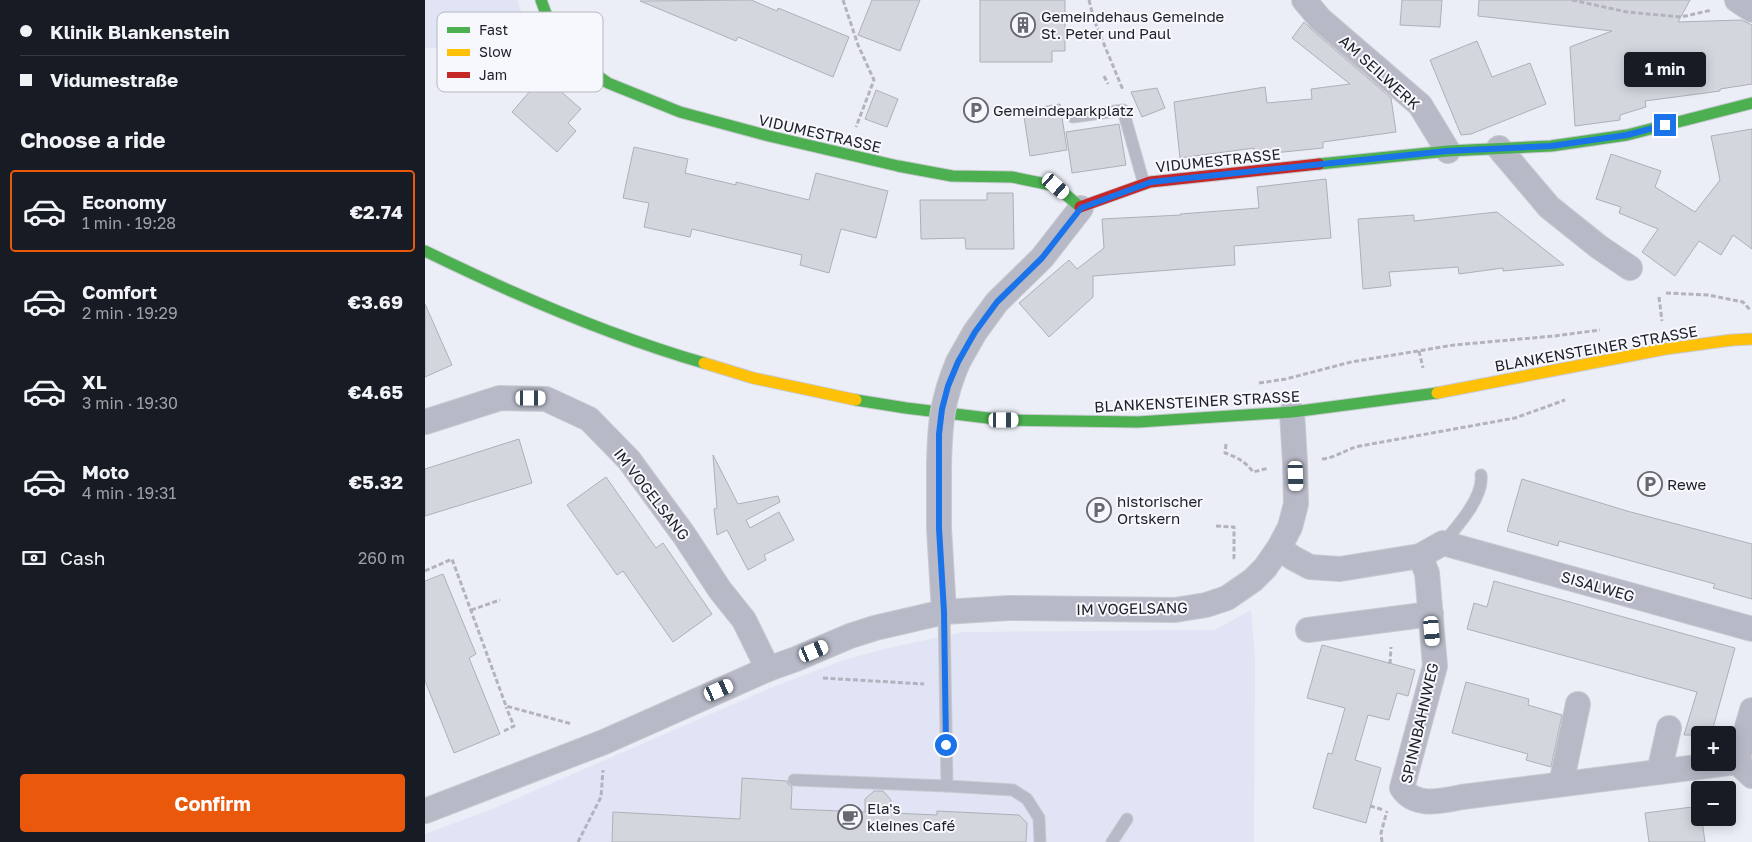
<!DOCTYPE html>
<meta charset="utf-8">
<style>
body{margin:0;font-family:"Golos Text",sans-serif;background:#242831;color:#f1f3f6;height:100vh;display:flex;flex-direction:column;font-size:19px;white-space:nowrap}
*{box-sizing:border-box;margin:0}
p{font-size:16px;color:#9ea1a6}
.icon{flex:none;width:28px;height:28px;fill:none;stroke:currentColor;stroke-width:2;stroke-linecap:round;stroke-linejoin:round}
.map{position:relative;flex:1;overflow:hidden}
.details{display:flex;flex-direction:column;background:#171b24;width:425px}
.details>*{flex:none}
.banner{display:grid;align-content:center;height:110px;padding:0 20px;background:#171b24}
.buttons{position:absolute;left:1266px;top:726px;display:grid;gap:10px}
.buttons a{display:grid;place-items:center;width:45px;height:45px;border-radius:5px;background:#171b24;box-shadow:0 2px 12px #0003;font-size:25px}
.end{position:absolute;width:22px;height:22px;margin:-11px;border:6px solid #1a73e8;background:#fff;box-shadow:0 0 0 2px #fff}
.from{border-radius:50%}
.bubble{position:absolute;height:35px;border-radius:5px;background:#171b24;box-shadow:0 2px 12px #0003;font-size:16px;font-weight:700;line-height:35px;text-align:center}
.car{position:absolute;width:15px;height:30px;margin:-15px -8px;border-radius:6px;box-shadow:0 0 4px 1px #0007;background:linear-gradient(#fff 24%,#345 0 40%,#fff 0 76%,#345 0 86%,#fff 0)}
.banner b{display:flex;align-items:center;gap:18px;height:48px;font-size:19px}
.banner b+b{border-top:1px solid #363941}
.banner i{width:12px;height:12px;background:#f1f3f6}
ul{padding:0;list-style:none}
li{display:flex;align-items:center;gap:15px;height:82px;margin:0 10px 8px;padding:0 10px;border:2px solid transparent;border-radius:5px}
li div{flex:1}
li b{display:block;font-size:19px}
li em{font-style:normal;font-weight:700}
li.active{border-color:#ea580c}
li>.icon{width:45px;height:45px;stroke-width:1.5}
h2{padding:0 20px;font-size:22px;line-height:60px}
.pay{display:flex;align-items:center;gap:12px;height:55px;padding:0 20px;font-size:19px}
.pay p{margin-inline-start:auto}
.cta{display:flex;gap:10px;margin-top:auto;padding:10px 20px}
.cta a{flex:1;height:58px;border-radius:5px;background:#ea580c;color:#fff;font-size:20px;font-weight:700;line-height:58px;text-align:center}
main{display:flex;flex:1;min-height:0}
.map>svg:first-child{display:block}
.built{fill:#e1e4f5}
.building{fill:#d4d6de;stroke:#aeb0b8}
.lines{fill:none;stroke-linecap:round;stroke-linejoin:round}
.lane-casing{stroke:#c8cad1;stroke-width:13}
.street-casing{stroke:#c8cad1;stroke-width:26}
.fast-casing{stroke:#c8cad1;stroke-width:13}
.slow-casing{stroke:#c8cad1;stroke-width:13}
.jam-casing{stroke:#c8cad1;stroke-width:13}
.path{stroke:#b2b3be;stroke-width:3;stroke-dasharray:5 2.5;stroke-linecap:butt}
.lane{stroke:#b7b9c7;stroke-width:11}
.street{stroke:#b7b9c7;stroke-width:24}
.fast{stroke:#4caf50;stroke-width:11}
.slow{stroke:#ffc107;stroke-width:11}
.jam{stroke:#c62828;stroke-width:11}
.street-bridge-casing{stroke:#c8cad1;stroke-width:26;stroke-linecap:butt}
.street-bridge{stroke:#b7b9c7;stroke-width:24}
.route{stroke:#1a73e8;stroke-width:6}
.labels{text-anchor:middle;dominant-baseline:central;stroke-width:4;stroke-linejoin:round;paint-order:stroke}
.poi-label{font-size:15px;fill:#202129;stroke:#f7f8fd;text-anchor:start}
.street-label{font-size:15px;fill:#202129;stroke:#f7f8fd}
.key{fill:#f7f8fd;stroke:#b6b8bd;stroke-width:1}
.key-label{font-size:14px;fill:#202129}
</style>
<main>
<section class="details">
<div class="banner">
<b><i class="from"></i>Klinik Blankenstein</b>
<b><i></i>Vidumestraße</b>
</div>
<h2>Choose a ride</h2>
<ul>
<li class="active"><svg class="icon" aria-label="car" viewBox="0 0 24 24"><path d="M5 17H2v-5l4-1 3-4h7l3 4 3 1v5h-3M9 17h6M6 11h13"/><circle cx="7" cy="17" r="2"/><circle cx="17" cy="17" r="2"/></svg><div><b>Economy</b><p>1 min · 19:28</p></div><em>€2.74</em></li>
<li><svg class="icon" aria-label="car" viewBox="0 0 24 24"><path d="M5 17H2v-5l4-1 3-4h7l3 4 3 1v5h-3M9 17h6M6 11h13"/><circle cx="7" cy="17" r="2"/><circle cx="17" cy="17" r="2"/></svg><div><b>Comfort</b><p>2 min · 19:29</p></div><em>€3.69</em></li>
<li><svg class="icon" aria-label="car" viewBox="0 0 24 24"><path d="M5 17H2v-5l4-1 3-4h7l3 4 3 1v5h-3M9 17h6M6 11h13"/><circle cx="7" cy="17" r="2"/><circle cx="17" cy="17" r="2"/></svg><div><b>XL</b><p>3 min · 19:30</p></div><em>€4.65</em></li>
<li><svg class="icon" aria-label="car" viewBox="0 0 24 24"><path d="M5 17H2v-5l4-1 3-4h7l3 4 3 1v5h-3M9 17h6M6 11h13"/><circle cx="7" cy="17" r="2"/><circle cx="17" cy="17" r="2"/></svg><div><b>Moto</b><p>4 min · 19:31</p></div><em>€5.32</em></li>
</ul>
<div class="pay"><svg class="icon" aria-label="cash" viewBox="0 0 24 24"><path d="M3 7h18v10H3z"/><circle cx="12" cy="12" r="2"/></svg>Cash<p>260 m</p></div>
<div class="cta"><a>Confirm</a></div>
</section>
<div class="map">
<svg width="1327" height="842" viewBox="0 0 1327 842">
<rect width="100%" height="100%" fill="#eceef7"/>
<g class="built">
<polygon points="0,0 92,0 108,41 128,71 49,48 0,48"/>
<polygon points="826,610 830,658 829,842 0,842 0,834 72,807 343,689 416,661 459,649 538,632 790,630"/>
</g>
<g class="building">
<polygon points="326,0 352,11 353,8 424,37 408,77 313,37 311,41 215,1"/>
<polygon points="447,0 495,0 475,51 433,35"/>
<polygon points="555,0 640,0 640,51 627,51 627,62 555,62"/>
<polygon points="977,0 1017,0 1015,27 975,25"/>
<polygon points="1054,0 1265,0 1253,22 1316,20 1327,25 1327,84 1295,89 1295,91 1220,101 1221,107 1195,115 1195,120 1150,126 1145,47 1187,31 1053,16"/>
<polygon points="879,22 886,29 966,98 971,132 898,142 898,148 829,155 829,148 755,158 749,102 840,87 842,103 887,99 886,89 925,84 867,38"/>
<polygon points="1052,41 1067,77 1105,63 1121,104 1046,134 1036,135 1005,60"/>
<polygon points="118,76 156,109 143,123 151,131 132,152 87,112"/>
<polygon points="732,88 740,108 717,117 706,92"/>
<polygon points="451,90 473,99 462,127 440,119"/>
<polygon points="635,104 642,150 605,156 598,110"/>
<polygon points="694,124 701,165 647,173 641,132"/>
<polygon points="1327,129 1327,249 1308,235 1296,255 1274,241 1250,276 1217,252 1233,229 1194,213 1196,207 1171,199 1186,154 1236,171 1230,187 1270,212 1295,180 1286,136"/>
<polygon points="209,147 263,159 260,173 311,185 311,182 384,200 391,173 463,191 451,238 416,229 404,273 375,265 377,255 267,229 265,237 219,227 224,203 198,198"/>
<polygon points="901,179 906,238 809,246 810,265 668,276 668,297 624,337 594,303 644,260 652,269 679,248 677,219 756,215 755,214 834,208 832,187"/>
<polygon points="562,193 588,193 589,249 541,249 540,238 496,239 495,200 562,200"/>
<polygon points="1072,212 1139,265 1078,271 1078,268 1034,274 1033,267 964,272 966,286 938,289 933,219 989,215 989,221"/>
<polygon points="0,304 27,365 0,377"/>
<polygon points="94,439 107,483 0,516 0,469"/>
<polygon points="288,455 313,504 353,496 355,502 321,520 325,528 354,512 369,540 339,555 341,560 323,570 302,530 292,535 289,509 292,508"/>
<polygon points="181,477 231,548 238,543 287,614 248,642 198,571 192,575 142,505"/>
<polygon points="1097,479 1202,511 1327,544 1327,599 1288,588 1290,584 1134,541 1133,546 1082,531"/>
<polygon points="18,574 51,654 44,658 75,734 29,753 0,681 0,581"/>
<polygon points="1069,581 1310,648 1286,735 1259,735 1272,692 1042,629 1049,603 1062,607"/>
<polygon points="897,645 990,670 983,696 972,693 964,720 943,715 930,760 956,768 941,823 888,808 903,753 907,754 920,708 882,698"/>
<polygon points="1041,682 1104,699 1103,705 1137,715 1126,767 1101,760 1103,754 1027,733"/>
<polygon points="317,778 362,781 363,784 367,787 366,809 440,812 440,799 449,791 458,791 466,800 466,813 512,815 512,811 594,815 602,823 601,842 187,842 188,812 315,819"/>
<polygon points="1275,806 1280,842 1224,842 1220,813"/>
</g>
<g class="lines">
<defs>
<g id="lane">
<polyline points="648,117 698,110 719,184"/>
<path d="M1018,543C1032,527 1059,497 1056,475"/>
<polyline points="519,612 522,786 588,790 602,799 614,818 615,842"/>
<polyline points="369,780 522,786"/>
<polyline points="687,842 702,819"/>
</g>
<g id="street">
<polyline points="879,0 895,19 995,105 1023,151"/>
<polyline points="1312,0 1327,10"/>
<polyline points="1074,148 1124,207 1174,247 1205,268"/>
<polyline points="533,362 550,332 572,302 617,258 656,208"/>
<polyline points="0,422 75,398 121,399 164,419 204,460 259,535 295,590 319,620 343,669"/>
<polyline points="514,464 514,528 519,612"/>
<polyline points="854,548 868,558 885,567 915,569 995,556 1018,543 1327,629"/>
<path d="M995,556L1002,573L1010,666L977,788C990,808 1017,801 1037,797L1312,762L1327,776"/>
<polyline points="883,630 1006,614"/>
<polyline points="1312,762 1327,710"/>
<polyline points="1234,772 1244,728"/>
<polyline points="1136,784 1153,704"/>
<polyline points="0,811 179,742 343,669 371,659 425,636 450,628 519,612 584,608 750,610 781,605 802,598 828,580 840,568 854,548 865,527 871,504 870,463 867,412"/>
</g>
<g id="fast">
<polyline points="116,0 127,30 146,57 183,83 255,112 344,136 473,166 527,176 587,177 631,186 655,207"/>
<polyline points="894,164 1023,151 1126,146 1202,135 1327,103"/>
<path d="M0,251C90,295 182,335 279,363"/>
<polyline points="431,400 481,408 579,420 713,422 867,412 1012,393"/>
</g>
<g id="slow">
<polyline points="279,363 328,378 431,400"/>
<polyline points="1012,393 1240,349 1307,340 1327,339"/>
</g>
<polyline id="jam" points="655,207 725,182 894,164"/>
</defs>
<use href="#lane" class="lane-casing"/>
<use href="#street" class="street-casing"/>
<use href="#fast" class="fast-casing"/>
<use href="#slow" class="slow-casing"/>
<use href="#jam" class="jam-casing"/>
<g class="path">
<polyline points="418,0 433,45 449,80 431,127"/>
<polyline points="664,0 669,20 698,90"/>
<polyline points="1147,0 1202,12 1256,17 1287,10"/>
<polyline points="679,76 683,84"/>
<polyline points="1241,293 1283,295 1318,302 1325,310"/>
<polyline points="1234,297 1237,321"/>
<polyline points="994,351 998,368"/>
<polyline points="834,383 861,379 926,362 1029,345 1129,336 1175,330"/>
<path d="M801,444L800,453C812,457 821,462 828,472L844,468"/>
<path d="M897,459C914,457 920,449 935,446L1090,418L1140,400"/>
<polyline points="791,526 809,527 809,558 811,560"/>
<polyline points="0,571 27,559 81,706 147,724"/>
<polyline points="46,610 75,600"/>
<polyline points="965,664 966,647"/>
<polyline points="398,678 499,684"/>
<polyline points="79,731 89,726 81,707"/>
<polyline points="945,806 959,810"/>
<polyline points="153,842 176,797 178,770"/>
<polyline points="957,842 956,833 962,811"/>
</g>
<use href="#lane" class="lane"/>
<use href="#street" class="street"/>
<use href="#fast" class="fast"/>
<use href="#slow" class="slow"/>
<use href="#jam" class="jam"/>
<defs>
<path id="street-bridge" d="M514,464C515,423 517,400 533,362"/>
</defs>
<use href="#street-bridge" class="street-bridge-casing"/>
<use href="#street-bridge" class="street-bridge"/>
</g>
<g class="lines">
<polyline class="route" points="521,745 519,612 514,528 514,434 517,409 523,386 533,362 550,332 572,302 617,258 656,208 726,182 1022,151 1126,146 1202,135 1240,125"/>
</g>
<defs>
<symbol id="building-ring" viewBox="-11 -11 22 22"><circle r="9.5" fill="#f7f8fd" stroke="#676971" stroke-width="1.5"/><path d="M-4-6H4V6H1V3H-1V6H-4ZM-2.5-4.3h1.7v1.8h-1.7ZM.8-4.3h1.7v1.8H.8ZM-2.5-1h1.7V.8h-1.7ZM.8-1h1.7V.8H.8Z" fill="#676971"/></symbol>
<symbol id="parking-ring" viewBox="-11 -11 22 22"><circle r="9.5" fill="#f7f8fd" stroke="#676971" stroke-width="1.5"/><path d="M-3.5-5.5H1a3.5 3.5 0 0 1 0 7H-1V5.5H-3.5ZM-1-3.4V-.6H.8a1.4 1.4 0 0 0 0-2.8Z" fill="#676971"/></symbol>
<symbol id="cafe-ring" viewBox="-11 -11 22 22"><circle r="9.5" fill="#f7f8fd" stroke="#676971" stroke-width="1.5"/><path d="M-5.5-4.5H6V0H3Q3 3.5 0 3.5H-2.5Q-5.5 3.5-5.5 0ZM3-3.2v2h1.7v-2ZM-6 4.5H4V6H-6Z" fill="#676971"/></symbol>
</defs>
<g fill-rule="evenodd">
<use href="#building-ring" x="584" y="11" width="28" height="28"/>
<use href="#parking-ring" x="537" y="96" width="28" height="28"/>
<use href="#parking-ring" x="1211" y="470" width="28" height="28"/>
<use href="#parking-ring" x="660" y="496" width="28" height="28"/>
<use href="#cafe-ring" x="411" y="803" width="28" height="28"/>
</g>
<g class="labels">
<g class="poi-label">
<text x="616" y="16">Gemeindehaus Gemeinde<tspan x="616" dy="17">St. Peter und Paul</tspan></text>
<text x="568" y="110">Gemeindeparkplatz</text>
<text x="1242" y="484">Rewe</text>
<text x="692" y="501">historischer<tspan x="692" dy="17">Ortskern</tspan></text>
<text x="442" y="808">Ela's<tspan x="442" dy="17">kleines Café</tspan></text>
</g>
<g class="street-label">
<text transform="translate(955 72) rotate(42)">AM SEILWERK</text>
<text transform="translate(395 133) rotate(13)">VIDUMESTRASSE</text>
<text transform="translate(793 160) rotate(-6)">VIDUMESTRASSE</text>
<text transform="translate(1171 348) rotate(-10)">BLANKENSTEINER STRASSE</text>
<text transform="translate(772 401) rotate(-3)">BLANKENSTEINER STRASSE</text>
<text transform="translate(227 494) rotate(52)">IM VOGELSANG</text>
<text transform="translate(1173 586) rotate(16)">SISALWEG</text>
<text transform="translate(707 608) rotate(-1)">IM VOGELSANG</text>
<text transform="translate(994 723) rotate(-77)">SPINNBAHNWEG</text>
</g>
</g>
<rect x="12" y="12" width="166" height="80" rx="8" class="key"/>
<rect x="22" y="27" width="23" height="6" fill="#4caf50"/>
<rect x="22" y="49" width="23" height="7" fill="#ffc107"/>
<rect x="22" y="72" width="23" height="6" fill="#c62828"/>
<g class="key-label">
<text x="54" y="35">Fast</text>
<text x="54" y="57">Slow</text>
<text x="54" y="80">Jam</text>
</g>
</svg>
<div class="buttons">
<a>+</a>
<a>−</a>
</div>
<i class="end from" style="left:521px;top:745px"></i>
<i class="end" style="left:1240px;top:125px"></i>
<div class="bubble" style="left:1199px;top:52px;width:82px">1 min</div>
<i class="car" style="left:631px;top:186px;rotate:131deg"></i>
<i class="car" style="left:106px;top:398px;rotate:90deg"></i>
<i class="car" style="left:579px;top:420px;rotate:90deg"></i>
<i class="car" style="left:871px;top:476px;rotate:178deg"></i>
<i class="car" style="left:1007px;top:631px;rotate:175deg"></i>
<i class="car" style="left:389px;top:651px;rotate:67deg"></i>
<i class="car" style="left:294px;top:690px;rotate:66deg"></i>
</div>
</main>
